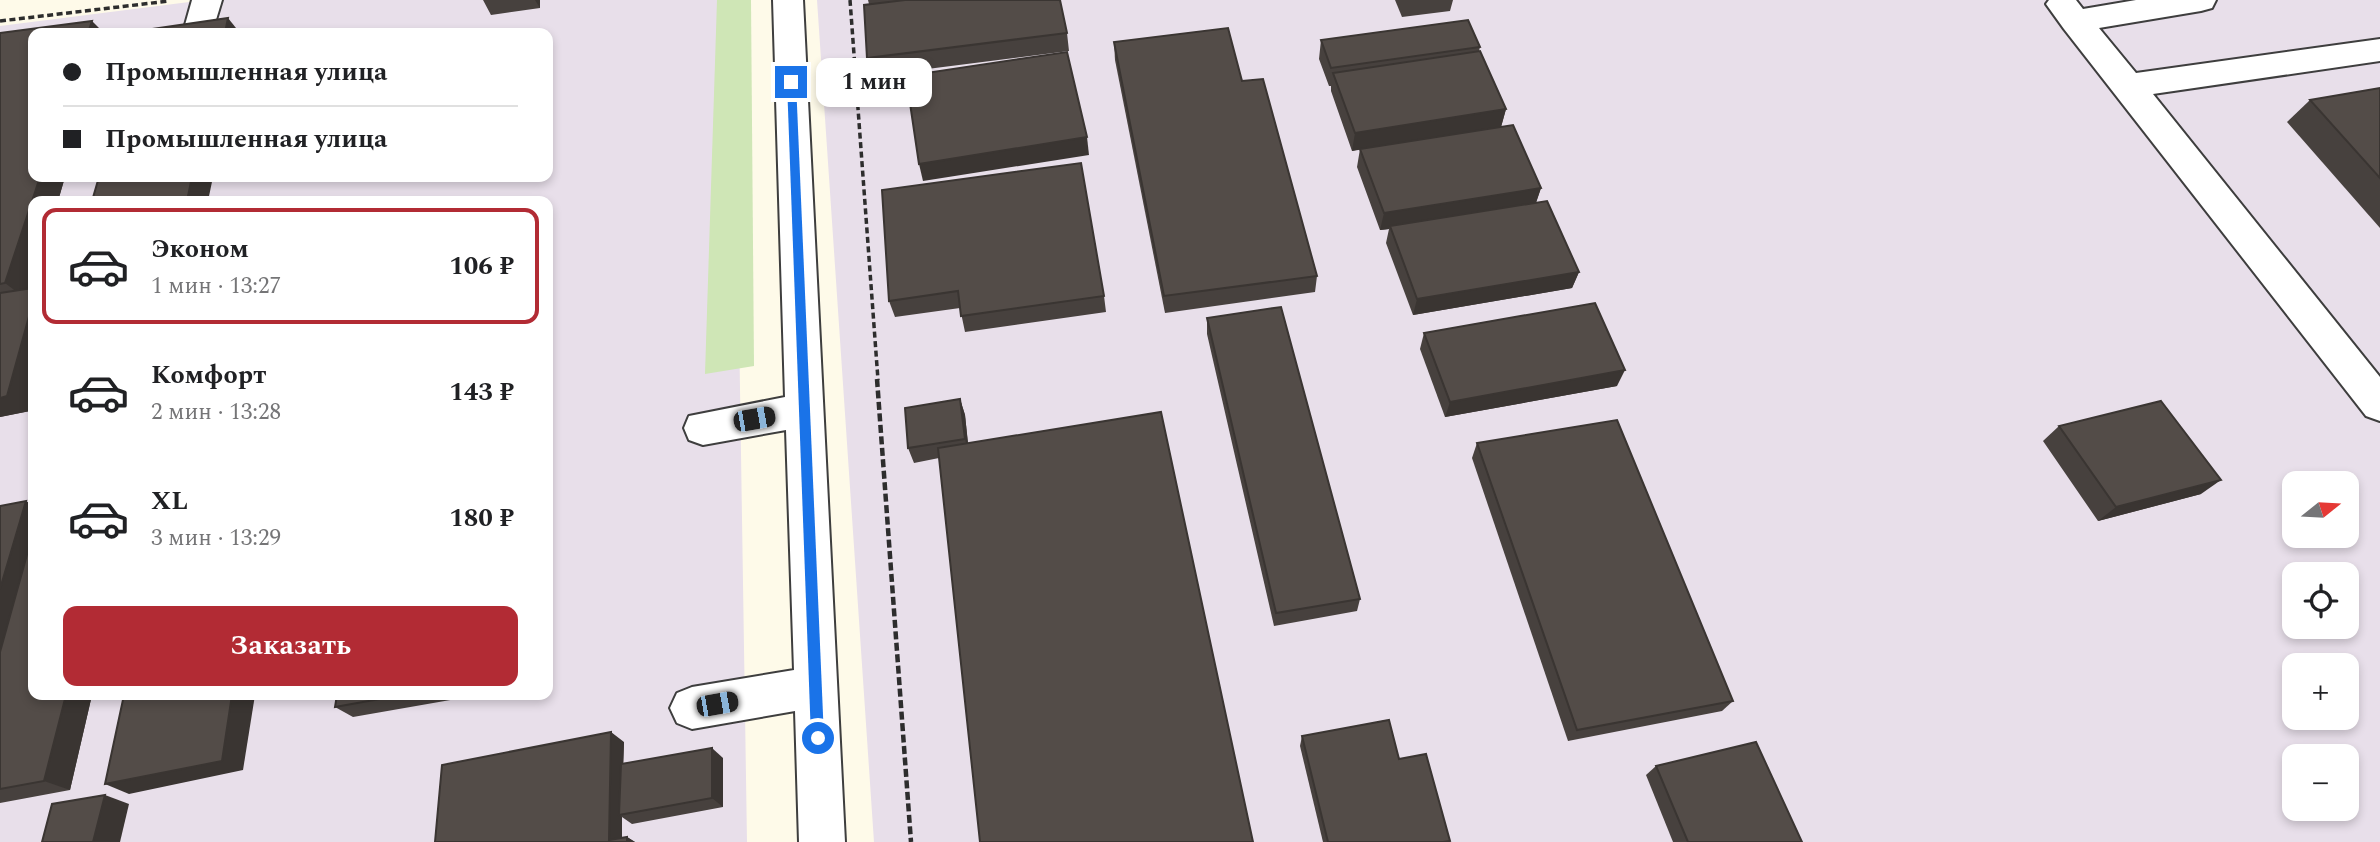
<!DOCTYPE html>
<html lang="ru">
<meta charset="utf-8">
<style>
body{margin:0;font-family:Spectral,serif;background:#f2f2f2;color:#202124;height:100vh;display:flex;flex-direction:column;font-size:26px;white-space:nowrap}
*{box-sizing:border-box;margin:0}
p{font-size:23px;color:#757577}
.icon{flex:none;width:38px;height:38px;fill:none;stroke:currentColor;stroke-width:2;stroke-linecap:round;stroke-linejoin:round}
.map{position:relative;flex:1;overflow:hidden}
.sheet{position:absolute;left:28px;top:196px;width:525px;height:504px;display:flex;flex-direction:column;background:#fff;border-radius:14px;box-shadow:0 4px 10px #0003}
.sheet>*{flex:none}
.hud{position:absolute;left:28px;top:28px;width:525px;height:154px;border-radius:14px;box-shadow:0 4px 10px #0003;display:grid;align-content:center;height:154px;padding:0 35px;background:#fff}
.needle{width:46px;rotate:72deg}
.buttons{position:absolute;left:2282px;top:471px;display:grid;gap:14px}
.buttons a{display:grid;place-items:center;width:77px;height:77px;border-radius:14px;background:#fff;box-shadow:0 4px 10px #0003;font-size:35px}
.end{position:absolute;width:32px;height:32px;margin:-16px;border:9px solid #1a73e8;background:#fff;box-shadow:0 0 0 4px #fff}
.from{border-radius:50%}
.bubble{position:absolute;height:49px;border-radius:14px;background:#fff;box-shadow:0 4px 10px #0003;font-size:23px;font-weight:700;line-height:49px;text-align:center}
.car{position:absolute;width:21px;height:42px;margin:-21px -10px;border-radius:9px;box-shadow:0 0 5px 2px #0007;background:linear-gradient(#222 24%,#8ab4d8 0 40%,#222 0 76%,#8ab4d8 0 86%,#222 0)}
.hud b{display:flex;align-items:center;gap:24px;height:66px;font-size:26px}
.hud b+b{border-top:2px solid #e0e0e0}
.hud i{width:18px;height:18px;background:#202124}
ul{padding:12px 0 0;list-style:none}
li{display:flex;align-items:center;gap:21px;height:116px;margin:0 14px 10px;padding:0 21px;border:4px solid transparent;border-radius:14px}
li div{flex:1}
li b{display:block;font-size:26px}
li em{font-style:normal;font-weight:700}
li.selected{border-color:#b22b34}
li>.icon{width:63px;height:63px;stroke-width:1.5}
.primary-button{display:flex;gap:14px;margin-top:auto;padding:14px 35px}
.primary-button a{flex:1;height:80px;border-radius:14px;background:#b22b34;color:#fff;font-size:28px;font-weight:700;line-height:80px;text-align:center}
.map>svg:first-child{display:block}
.industrial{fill:#e8dfea;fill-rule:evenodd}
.green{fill:#cfe6b6}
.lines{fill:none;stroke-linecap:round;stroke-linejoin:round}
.minor-casing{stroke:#3e3e3e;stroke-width:4}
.path-far1{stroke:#2d2d2d;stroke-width:3.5;stroke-dasharray:6 3.5;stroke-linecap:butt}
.path{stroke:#2d2d2d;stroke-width:4.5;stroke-dasharray:8 3.5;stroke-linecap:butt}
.minor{fill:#fff;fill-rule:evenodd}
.wall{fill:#47413e}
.shaded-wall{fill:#3a3532}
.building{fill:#534c48;stroke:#3a3532;stroke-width:2}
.route{fill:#1a73e8}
</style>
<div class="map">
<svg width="2380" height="842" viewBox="0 0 2380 842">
<rect width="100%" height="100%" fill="#fefae9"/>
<g class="industrial">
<path d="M205,0H734L747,842H0V26ZM33,33H548V177H33ZM33,201H548V695H33Z"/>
<path d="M817,0H2380V842H874ZM2294,483H2347V536H2294ZM2294,574H2347V626H2294ZM2294,665H2347V718H2294ZM2294,756H2347V808H2294Z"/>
</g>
<polygon class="green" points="717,0 751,0 754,366 705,374"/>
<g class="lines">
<defs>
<g id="minor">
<polygon points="192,0 222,0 212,33 190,33 185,25"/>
<polygon points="773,0 803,0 845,842 799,842 795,711 692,729 677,723 670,708 677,693 692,687 794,670 786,430 703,445 689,440 684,428 689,416 785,397"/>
<polygon points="2049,0 2076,0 2083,9 2136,0 2216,0 2212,8 2201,11 2099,28 2136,73 2380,39 2380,61 2153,94 2380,377 2380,421 2366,416 2064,29 2046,4"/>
</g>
</defs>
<use href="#minor" class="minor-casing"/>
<g class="path-far1">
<polyline points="850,0 878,380"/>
<polyline points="0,21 169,1"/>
</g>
<polyline class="path" points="877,379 911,842"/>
<use href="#minor" class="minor"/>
</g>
<g class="wall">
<polygon points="483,0 540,0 540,8 491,15"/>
<polygon points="868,0 1060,0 1067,33 1069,51 872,76 867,58 869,4"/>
<polygon points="1395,0 1453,0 1450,11 1402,17"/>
<polygon points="0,33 65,177 58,201 33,201 30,288 33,288 33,397 30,411 0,417"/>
<polygon points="1321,40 1480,47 1479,51 1506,109 1501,127 1541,188 1536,203 1579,272 1572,288 1413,315 1386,243 1389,229 1380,230 1357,167 1360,149 1352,151 1331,91 1331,86 1329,86 1319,59"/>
<polygon points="1114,42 1242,81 1317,276 1315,292 1165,313 1115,60"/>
<polygon points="2380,88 2380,228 2287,122 2310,100"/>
<polygon points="882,190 1104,296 1106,312 965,332 960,308 895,317 889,301"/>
<polygon points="1207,318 1360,599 1357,611 1274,626 1207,334"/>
<polygon points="1424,333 1617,386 1445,417 1420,349"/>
<polygon points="960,399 965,415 968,443 939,458 914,463 908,448"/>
<polygon points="2059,426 2201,494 2098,521 2043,441"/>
<polygon points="1477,443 1733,701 1722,711 1568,741 1472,458"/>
<polygon points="26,501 33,506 33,695 92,695 70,790 0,803 0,506"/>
<polygon points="337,695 479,695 353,717 335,707"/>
<polygon points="1302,736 1399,759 1450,841 1449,842 1323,842 1300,746"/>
<polygon points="624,742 623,763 723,758 723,807 632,824 622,817 622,838 627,837 635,842 435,842"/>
<polygon points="1656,766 1802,842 1673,842 1646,775"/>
</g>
<g class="shaded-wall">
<polygon points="535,0 540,0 540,8"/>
<polygon points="228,18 240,33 225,33"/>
<polygon points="92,21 104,33 88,33"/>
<polygon points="1506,109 1501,127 1352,151 1355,133"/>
<polygon points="1087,137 1089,155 923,181 919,164"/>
<polygon points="40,177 65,177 58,201 33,201 33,277 26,299 5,283"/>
<polygon points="192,177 213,177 208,201 187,201"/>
<polygon points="1541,188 1535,205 1390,226 1389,229 1380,230 1384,213"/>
<polygon points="1579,272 1572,288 1413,315 1417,299"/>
<polygon points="33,302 33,397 30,411 0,417 0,398"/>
<polygon points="548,348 550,351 550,409 548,410"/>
<polygon points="1625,370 1617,386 1445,417 1450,402"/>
<polygon points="960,399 965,415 969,454 965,439"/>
<polygon points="2221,480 2201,494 2098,521 2116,507"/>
<polygon points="26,501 33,506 33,571 0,688 0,589"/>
<polygon points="66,695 92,695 70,790 44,781"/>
<polygon points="232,695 255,695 243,770 129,794 105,784"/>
<polygon points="611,732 624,742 622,814 619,815 622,817 622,842 609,840"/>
<polygon points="712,748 723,758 723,807 712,798"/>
<polygon points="105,795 129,804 120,842 93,842"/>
<polygon points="627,837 635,842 627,842"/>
</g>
<g class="building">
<polygon points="905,0 1060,0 1067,33 867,58 864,5"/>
<polygon points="228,18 225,33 138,33 139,31"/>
<polygon points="1468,20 1480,47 1331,68 1321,40"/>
<polygon points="92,21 88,33 33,33 33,177 40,177 5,283 0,284 0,33"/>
<polygon points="1228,28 1242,81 1263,79 1317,276 1164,296 1114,42"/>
<polygon points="1480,51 1506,109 1355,133 1333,73"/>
<polygon points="1067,52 1087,137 919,164 906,76"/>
<polygon points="2380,88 2380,178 2310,100"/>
<polygon points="1513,125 1541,188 1384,213 1360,149"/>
<polygon points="1081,163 1104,296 961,316 958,291 889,301 882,190"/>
<polygon points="99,177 192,177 187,201 92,201"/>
<polygon points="1547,201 1579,272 1417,299 1390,226"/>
<polygon points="33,288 33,302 7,396 0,398 0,293"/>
<polygon points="1595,303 1625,370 1450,402 1424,333"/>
<polygon points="1281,307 1360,599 1276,613 1207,318"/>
<polygon points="960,399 965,439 908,448 905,408"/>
<polygon points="2161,401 2221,480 2116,507 2059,426"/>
<polygon points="1161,412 1253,842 980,842 938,448"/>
<polygon points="1617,420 1733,701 1577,730 1477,443"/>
<polygon points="26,501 0,589 0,506"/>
<polygon points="33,533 33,695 66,695 44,781 0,789 0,652"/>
<polygon points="124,695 232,695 222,761 105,784"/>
<polygon points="337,695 402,695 335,707"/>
<polygon points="1389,720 1399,759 1426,754 1450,841 1443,842 1328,842 1302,736"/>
<polygon points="611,732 609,840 627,837 627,842 435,842 442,765"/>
<polygon points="1756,742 1802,842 1688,842 1656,766"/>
<polygon points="712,748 712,798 619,815 621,764"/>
<polygon points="105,795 93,842 42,842 52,804"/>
</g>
<polygon class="route" points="791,79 796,82 824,738 818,745 811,738 787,82"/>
</svg>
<div class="buttons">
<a><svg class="needle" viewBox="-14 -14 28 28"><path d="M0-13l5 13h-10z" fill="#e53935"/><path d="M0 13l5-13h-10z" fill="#757577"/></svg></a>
<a><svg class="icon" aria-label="locate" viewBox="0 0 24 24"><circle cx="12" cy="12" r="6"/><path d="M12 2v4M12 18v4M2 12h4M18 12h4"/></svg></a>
<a>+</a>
<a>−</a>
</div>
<i class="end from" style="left:818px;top:738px"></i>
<i class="end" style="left:791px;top:82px"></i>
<div class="bubble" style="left:816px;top:58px;width:116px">1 мин</div>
<i class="car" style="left:754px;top:419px;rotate:80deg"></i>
<i class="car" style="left:717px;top:704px;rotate:80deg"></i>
<div class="hud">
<b><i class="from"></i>Промышленная улица</b>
<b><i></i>Промышленная улица</b>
</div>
<section class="sheet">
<ul>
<li class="selected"><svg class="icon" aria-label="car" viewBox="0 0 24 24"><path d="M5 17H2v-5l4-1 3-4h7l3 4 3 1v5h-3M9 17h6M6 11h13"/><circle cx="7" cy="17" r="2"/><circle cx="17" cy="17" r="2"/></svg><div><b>Эконом</b><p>1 мин · 13:27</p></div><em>106 ₽</em></li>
<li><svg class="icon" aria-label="car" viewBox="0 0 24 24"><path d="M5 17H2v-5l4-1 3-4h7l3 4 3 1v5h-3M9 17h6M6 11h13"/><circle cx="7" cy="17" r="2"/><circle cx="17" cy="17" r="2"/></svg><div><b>Комфорт</b><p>2 мин · 13:28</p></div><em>143 ₽</em></li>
<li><svg class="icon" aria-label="car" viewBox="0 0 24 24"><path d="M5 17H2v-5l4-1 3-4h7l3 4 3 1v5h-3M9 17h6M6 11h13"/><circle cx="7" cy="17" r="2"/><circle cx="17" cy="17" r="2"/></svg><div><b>XL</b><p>3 мин · 13:29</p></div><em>180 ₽</em></li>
</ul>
<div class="primary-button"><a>Заказать</a></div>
</section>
</div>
